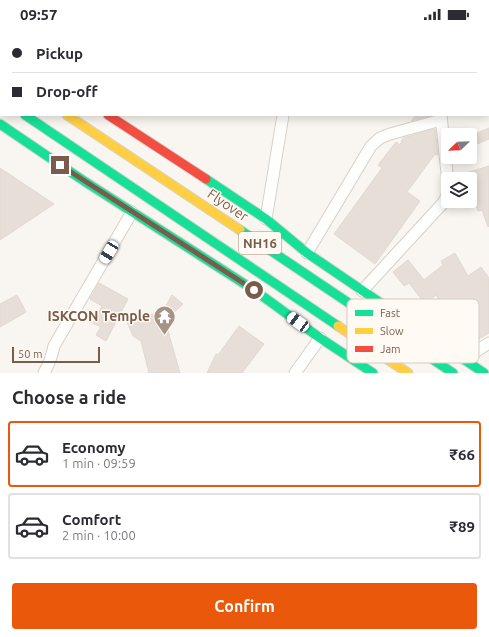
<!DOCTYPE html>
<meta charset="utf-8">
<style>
body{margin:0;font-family:Ubuntu,sans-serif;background:#f2f2f3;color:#2b2b33;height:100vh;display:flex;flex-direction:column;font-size:15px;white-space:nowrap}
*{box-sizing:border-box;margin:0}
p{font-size:13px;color:#7c7c81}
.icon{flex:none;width:22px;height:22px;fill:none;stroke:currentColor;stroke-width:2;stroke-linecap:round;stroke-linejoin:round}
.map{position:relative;height:345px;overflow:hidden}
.details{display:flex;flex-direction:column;background:#fff;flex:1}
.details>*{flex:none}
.top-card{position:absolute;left:0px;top:0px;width:489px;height:88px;box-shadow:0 2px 10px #0003;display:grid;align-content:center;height:88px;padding:0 12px;background:#fff}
.needle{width:26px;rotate:247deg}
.controls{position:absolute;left:441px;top:100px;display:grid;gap:8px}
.controls a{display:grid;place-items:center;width:36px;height:36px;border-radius:4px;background:#fff;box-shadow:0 2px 10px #0003;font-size:20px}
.scale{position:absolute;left:12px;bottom:10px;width:88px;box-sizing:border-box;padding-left:4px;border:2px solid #7a5c4d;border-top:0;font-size:11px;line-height:14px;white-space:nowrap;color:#7a5c4d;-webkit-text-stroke:3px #fffaf3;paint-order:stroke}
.end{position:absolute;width:18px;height:18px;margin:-9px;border:5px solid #7a5c4d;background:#fff;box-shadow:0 0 0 2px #fff}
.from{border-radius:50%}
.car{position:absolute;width:12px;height:24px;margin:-12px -6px;border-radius:5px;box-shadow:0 0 3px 1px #0007;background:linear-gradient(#fff 24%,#345 0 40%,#fff 0 76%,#345 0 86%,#fff 0)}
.top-card b{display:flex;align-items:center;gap:14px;height:38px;font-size:15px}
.top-card b+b{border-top:1px solid #e1e1e2}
.top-card i{width:10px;height:10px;background:#2b2b33}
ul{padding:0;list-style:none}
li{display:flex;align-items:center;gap:12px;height:66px;margin:0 8px 6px;padding:0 4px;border:2px solid #e1e1e2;border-radius:4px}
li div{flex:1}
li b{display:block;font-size:15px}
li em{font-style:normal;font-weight:600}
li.current{border-color:#ea580c}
li>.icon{width:36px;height:36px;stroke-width:1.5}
h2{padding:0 12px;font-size:18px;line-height:48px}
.action{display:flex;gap:8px;margin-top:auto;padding:8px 12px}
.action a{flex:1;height:46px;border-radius:4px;background:#ea580c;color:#fff;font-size:16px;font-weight:600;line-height:46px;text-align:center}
.status{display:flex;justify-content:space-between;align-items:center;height:28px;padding:0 20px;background:#fff;direction:ltr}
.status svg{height:11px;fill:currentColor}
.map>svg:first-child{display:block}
.building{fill:#e6ded7;stroke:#e2d8d2}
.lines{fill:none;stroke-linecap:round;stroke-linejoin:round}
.street-casing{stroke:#d7d1cb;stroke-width:13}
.fast-casing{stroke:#d9d2cb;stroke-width:11}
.slow-casing{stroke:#d9d2cb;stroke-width:11}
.jam-casing{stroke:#d9d2cb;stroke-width:11}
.street{stroke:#fefefd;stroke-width:11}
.fast{stroke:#16e098;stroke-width:9}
.slow{stroke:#ffcf43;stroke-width:9}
.jam{stroke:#f24e42;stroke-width:9}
.route{stroke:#7a5c4d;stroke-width:5}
.labels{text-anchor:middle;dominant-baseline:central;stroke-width:3;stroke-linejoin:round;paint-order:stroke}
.shield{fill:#fffaf3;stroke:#a28b7f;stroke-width:1}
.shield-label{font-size:13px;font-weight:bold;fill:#7a5c4d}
.street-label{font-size:14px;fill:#7a5c4d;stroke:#fffaf3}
.poi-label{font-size:14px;font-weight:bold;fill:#7a5c4d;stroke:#fffaf3;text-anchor:end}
.key{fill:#fffaf3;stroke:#d7cbc1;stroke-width:1}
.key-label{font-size:11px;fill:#7a5c4d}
</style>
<div class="status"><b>09:57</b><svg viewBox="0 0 49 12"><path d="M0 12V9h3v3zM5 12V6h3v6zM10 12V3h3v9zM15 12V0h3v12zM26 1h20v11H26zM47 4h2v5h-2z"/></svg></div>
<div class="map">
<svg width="489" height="345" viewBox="0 0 489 345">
<rect width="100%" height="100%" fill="#f9f5f0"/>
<g class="building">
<polygon points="416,87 433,87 411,93"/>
<polygon points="489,100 489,111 470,119 470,108"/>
<polygon points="435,101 438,127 435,126 407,164 420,173 375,236 334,206 382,140 378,137 396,114 400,117 403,110"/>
<polygon points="489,138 489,198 488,199 482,182 478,183 470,158 470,151 468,151 466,145"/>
<polygon points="0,140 54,176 0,212"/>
<polygon points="455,225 468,248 481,239 489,250 489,305 466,318 445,281 436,267 425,276 409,255 404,258 393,244 408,232 424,252 443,237 441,233"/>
<polygon points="99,255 128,271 106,313 96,307 101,299 93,295 102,278 90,271"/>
<polygon points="17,267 26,284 0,299 0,276"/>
<polygon points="172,267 183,276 169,289 171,297 168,303 180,345 149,345 141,313 133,308 127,294 163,283"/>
<polygon points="239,298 264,316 242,345 207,345 216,326 218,327"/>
</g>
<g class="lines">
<defs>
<g id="street">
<polyline points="477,0 477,1"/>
<polyline points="112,1 113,0"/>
<polyline points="296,1 296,0"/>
<polyline points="488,30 489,30"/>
<polyline points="266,191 283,87"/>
<polyline points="307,225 371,118 380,110 390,106 441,92"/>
<polyline points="362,263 443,175 448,166 448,155 441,87"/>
<polyline points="464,331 489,315"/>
<path d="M44,345C49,336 52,328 54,318L132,184"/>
<polyline points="295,345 320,310"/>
</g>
<g id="fast">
<polyline points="25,87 338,298"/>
<polyline points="0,96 84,153 254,262 320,310 373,345"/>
<polyline points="206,151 266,191 307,225 484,345"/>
<polyline points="240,202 453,345"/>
</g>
<g id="slow">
<polyline points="0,14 1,15"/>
<polyline points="0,41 1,42"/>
<polyline points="67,87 240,202"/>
<polyline points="338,298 408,345"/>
</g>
<g id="jam">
<polyline points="0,70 1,71"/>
<polyline points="108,87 206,151"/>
</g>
</defs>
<use href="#street" class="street-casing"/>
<use href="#fast" class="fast-casing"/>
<use href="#slow" class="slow-casing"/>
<use href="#jam" class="jam-casing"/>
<use href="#street" class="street"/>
<use href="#fast" class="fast"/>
<use href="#slow" class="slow"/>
<use href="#jam" class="jam"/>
</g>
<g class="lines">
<polyline class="route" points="60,137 254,262"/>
</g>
<defs>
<symbol id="temple-pin" viewBox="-11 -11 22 30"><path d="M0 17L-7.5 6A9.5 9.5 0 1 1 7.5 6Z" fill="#a69286" stroke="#fffaf3"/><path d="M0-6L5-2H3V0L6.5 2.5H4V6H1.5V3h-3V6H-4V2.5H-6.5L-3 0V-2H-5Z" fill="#fff"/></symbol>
</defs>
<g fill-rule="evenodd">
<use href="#temple-pin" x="152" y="276" width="25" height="34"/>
</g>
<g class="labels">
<rect class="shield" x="239" y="204" width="42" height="22" rx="3"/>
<g class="shield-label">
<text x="260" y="215">NH16</text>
</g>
<g class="street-label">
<text transform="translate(228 177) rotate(34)">Flyover</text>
</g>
<g class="poi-label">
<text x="150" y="288">ISKCON Temple</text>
</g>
</g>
<rect x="347" y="271" width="132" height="64" rx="6" class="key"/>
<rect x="355" y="282" width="18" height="6" fill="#16e098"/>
<rect x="355" y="300" width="18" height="6" fill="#ffcf43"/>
<rect x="355" y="318" width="18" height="6" fill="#f24e42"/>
<g class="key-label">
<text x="380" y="289">Fast</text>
<text x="380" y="307">Slow</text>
<text x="380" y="325">Jam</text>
</g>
</svg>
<div class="controls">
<a><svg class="needle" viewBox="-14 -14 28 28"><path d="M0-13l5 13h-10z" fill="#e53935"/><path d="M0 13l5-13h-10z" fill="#7c7c81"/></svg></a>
<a><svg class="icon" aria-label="layers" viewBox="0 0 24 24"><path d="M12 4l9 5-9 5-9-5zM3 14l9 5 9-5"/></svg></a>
</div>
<div class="scale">50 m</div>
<i class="end from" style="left:254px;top:262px"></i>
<i class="end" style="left:60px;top:137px"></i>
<i class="car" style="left:109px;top:224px;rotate:211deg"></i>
<i class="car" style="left:298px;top:294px;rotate:306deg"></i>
<div class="top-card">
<b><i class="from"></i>Pickup</b>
<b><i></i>Drop-off</b>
</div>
</div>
<section class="details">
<h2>Choose a ride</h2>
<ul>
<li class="current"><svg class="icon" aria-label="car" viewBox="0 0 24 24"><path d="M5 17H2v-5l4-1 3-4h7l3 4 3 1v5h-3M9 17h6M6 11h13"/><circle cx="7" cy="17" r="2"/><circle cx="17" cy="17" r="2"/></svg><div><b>Economy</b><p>1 min · 09:59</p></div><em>₹66</em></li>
<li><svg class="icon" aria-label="car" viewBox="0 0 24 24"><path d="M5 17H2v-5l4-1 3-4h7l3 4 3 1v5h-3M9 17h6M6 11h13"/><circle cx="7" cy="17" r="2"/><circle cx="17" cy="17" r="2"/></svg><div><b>Comfort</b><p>2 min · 10:00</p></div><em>₹89</em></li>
</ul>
<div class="action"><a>Confirm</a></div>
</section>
